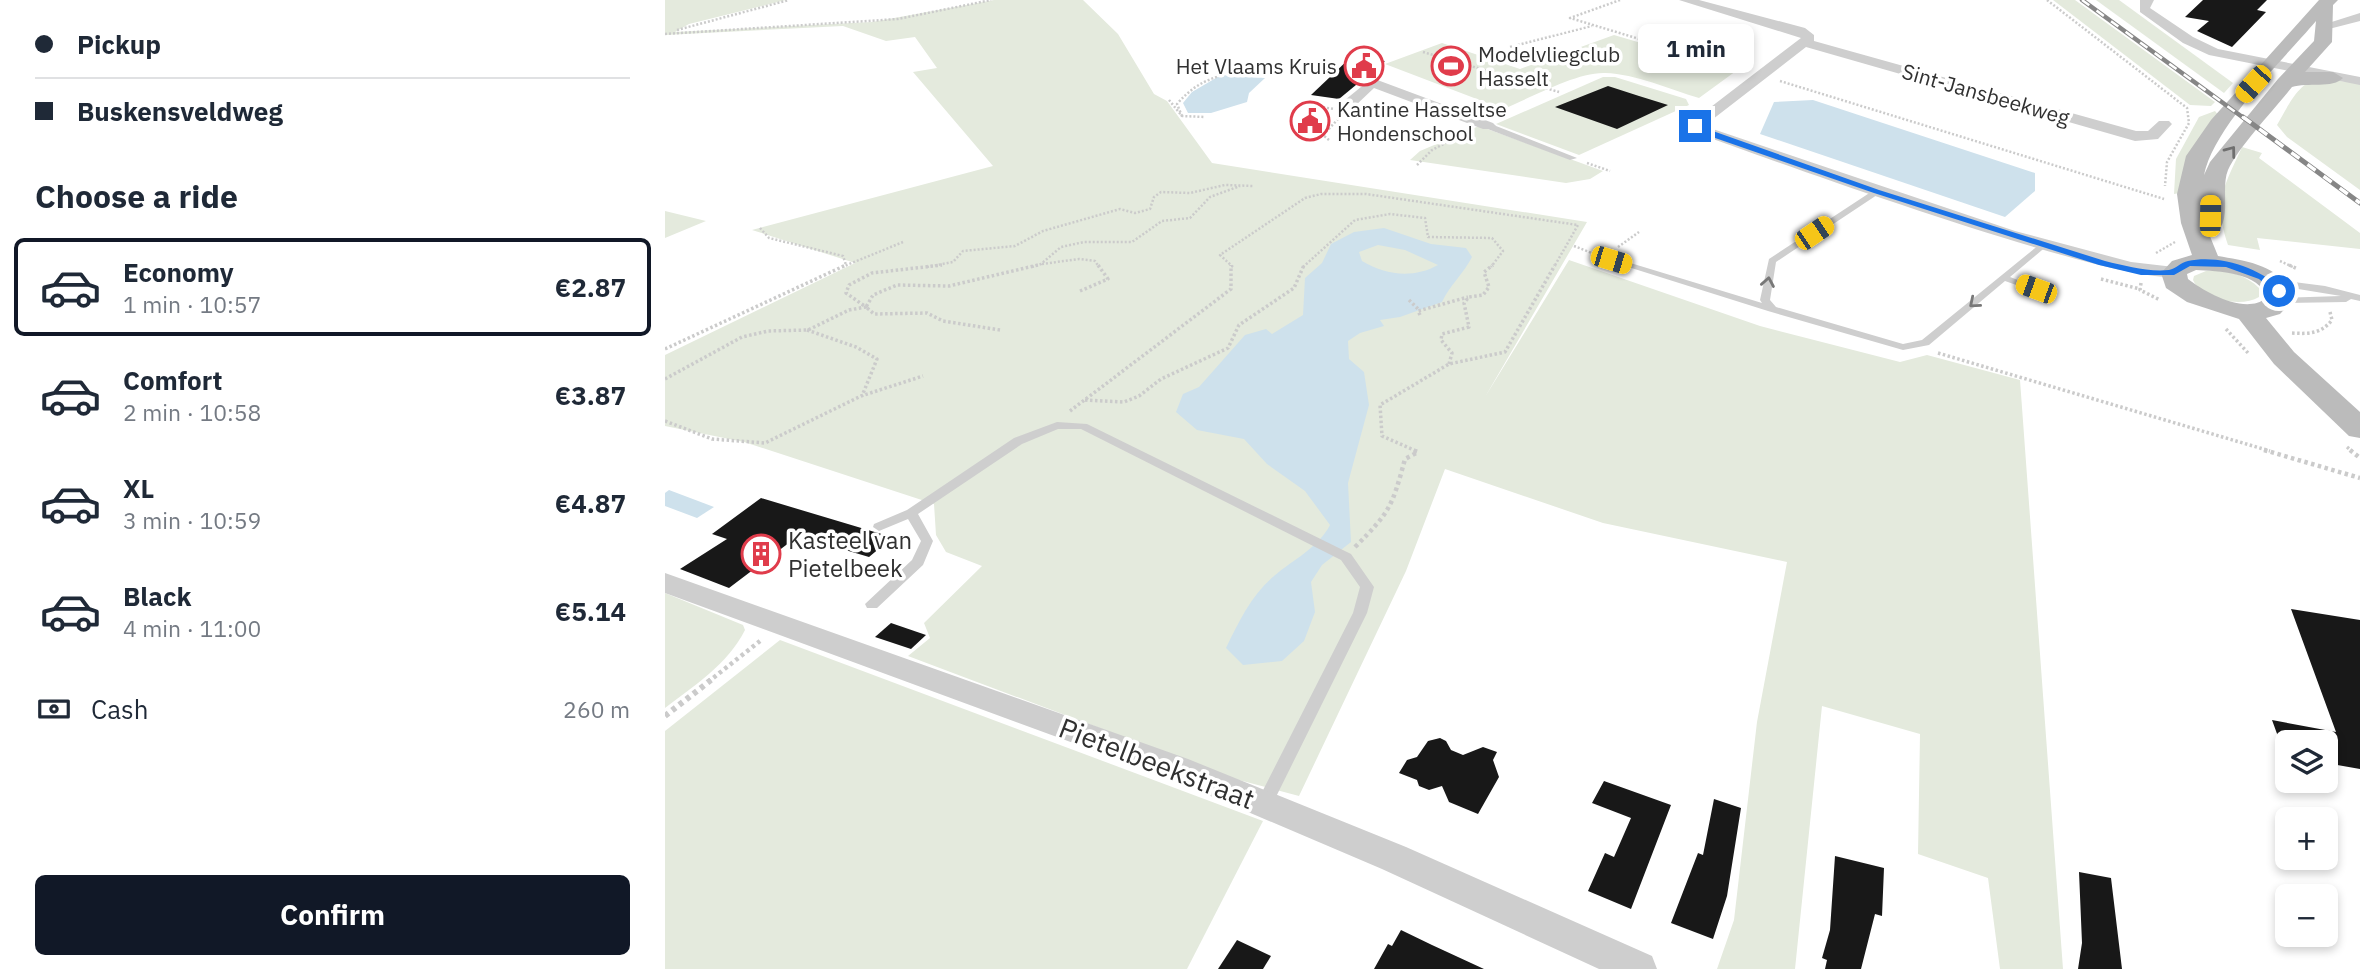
<!DOCTYPE html>
<meta charset="utf-8">
<style>
body{margin:0;font-family:"IBM Plex Sans",sans-serif;background:#f6f6f7;color:#1f2937;height:100vh;display:flex;flex-direction:column;font-size:26px;white-space:nowrap}
*{box-sizing:border-box;margin:0}
p{font-size:23px;color:#747a83}
.icon{flex:none;width:38px;height:38px;fill:none;stroke:currentColor;stroke-width:2;stroke-linecap:round;stroke-linejoin:round}
.map{position:relative;flex:1;overflow:hidden}
.panel{display:flex;flex-direction:column;background:#fff;width:665px}
.panel>*{flex:none}
.banner{display:grid;align-content:center;height:154px;padding:0 35px;background:#fff}
.fabs{position:absolute;left:1610px;top:730px;display:grid;gap:14px}
.fabs a{display:grid;place-items:center;width:63px;height:63px;border-radius:10px;background:#fff;box-shadow:0 4px 10px #0003;font-size:35px}
.end{position:absolute;width:32px;height:32px;margin:-16px;border:9px solid #1a73e8;background:#fff;box-shadow:0 0 0 4px #fff}
.from{border-radius:50%}
.bubble{position:absolute;height:49px;border-radius:10px;background:#fff;box-shadow:0 4px 10px #0003;font-size:23px;font-weight:800;line-height:49px;text-align:center}
.car{position:absolute;width:21px;height:42px;margin:-21px -10px;border-radius:9px;box-shadow:0 0 5px 2px #0007;background:linear-gradient(#f5c518 24%,#345 0 40%,#f5c518 0 76%,#345 0 86%,#f5c518 0)}
.banner b{display:flex;align-items:center;gap:24px;height:66px;font-size:26px}
.banner b+b{border-top:2px solid #e0e1e3}
.banner i{width:18px;height:18px;background:#1f2937}
ul{padding:0;list-style:none}
li{display:flex;align-items:center;gap:21px;height:98px;margin:0 14px 10px;padding:0 21px;border:4px solid transparent;border-radius:10px}
li div{flex:1}
li b{display:block;font-size:26px}
li em{font-style:normal;font-weight:800}
li.selected{border-color:#111827}
li>.icon{width:63px;height:63px;stroke-width:1.5}
h2{padding:0 35px;font-size:32px;line-height:84px}
.pay{display:flex;align-items:center;gap:18px;height:77px;padding:0 35px;font-size:26px}
.pay p{margin-inline-start:auto}
.primary-button{display:flex;gap:14px;margin-top:auto;padding:14px 35px}
.primary-button a{flex:1;height:80px;border-radius:10px;background:#111827;color:#fff;font-size:28px;font-weight:800;line-height:80px;text-align:center}
main{display:flex;flex:1;min-height:0}
.map>svg:first-child{display:block}
.green{fill:#e4eadd}
.water{fill:#cee1ec;fill-rule:evenodd}
.building{fill:#181818}
.lines{fill:none;stroke-linecap:round;stroke-linejoin:round}
.path-far3{stroke:#cbcbcb;stroke-width:2.5;stroke-dasharray:2 2;stroke-linecap:butt}
.path-far2{stroke:#cbcbcb;stroke-width:3.5;stroke-dasharray:2.5 2.5;stroke-linecap:butt}
.path-far1{stroke:#cbcbcb;stroke-width:4.5;stroke-dasharray:3.5 3.5;stroke-linecap:butt}
.path{stroke:#cbcbcb;stroke-width:6;stroke-dasharray:4.5 4.5;stroke-linecap:butt}
.service{fill:#cecece;fill-rule:evenodd}
.minor{fill:#cecece;fill-rule:evenodd}
.secondary{fill:#bbb;fill-rule:evenodd}
.rail-far1-casing{stroke:#868686;stroke-width:4.5}
.rail-casing{stroke:#868686;stroke-width:5}
.rail-far1{stroke:#fff;stroke-width:2.5;stroke-dasharray:9;stroke-linecap:butt}
.rail{stroke:#fff;stroke-width:3.5;stroke-dasharray:10;stroke-linecap:butt}
.oneway{stroke:#6f6f6f}
.oneway2{stroke:#787878}
.route{fill:#1a73e8}
.labels{text-anchor:middle;dominant-baseline:central;stroke-width:7;stroke-linejoin:round;paint-order:stroke}
.far-poi-label{font-size:21px;fill:#313131;stroke:#fff;text-anchor:start}
.far-street-label{font-size:21px;fill:#313131;stroke:#fff}
.poi-label{font-size:24px;fill:#313131;stroke:#fff;text-anchor:start}
.near-street-label{font-size:28px;fill:#313131;stroke:#fff}
</style>
<main>
<section class="panel">
<div class="banner">
<b><i class="from"></i>Pickup</b>
<b><i></i>Buskensveldweg</b>
</div>
<h2>Choose a ride</h2>
<ul>
<li class="selected"><svg class="icon" aria-label="car" viewBox="0 0 24 24"><path d="M5 17H2v-5l4-1 3-4h7l3 4 3 1v5h-3M9 17h6M6 11h13"/><circle cx="7" cy="17" r="2"/><circle cx="17" cy="17" r="2"/></svg><div><b>Economy</b><p>1 min · 10:57</p></div><em>€2.87</em></li>
<li><svg class="icon" aria-label="car" viewBox="0 0 24 24"><path d="M5 17H2v-5l4-1 3-4h7l3 4 3 1v5h-3M9 17h6M6 11h13"/><circle cx="7" cy="17" r="2"/><circle cx="17" cy="17" r="2"/></svg><div><b>Comfort</b><p>2 min · 10:58</p></div><em>€3.87</em></li>
<li><svg class="icon" aria-label="car" viewBox="0 0 24 24"><path d="M5 17H2v-5l4-1 3-4h7l3 4 3 1v5h-3M9 17h6M6 11h13"/><circle cx="7" cy="17" r="2"/><circle cx="17" cy="17" r="2"/></svg><div><b>XL</b><p>3 min · 10:59</p></div><em>€4.87</em></li>
<li><svg class="icon" aria-label="car" viewBox="0 0 24 24"><path d="M5 17H2v-5l4-1 3-4h7l3 4 3 1v5h-3M9 17h6M6 11h13"/><circle cx="7" cy="17" r="2"/><circle cx="17" cy="17" r="2"/></svg><div><b>Black</b><p>4 min · 11:00</p></div><em>€5.14</em></li>
</ul>
<div class="pay"><svg class="icon" aria-label="cash" viewBox="0 0 24 24"><path d="M3 7h18v10H3z"/><circle cx="12" cy="12" r="2"/></svg>Cash<p>260 m</p></div>
<div class="primary-button"><a>Confirm</a></div>
</section>
<div class="map">
<svg width="1695" height="969" viewBox="0 0 1695 969">
<rect width="100%" height="100%" fill="#fff"/>
<g class="green">
<polygon points="0,0 121,0 24,24 10,32 207,22 329,0 418,0 453,34 489,94 502,101 547,163 922,222 820,397 904,260 1095,326 1235,362 1262,355 1355,380 1398,969 1335,969 1323,878 1253,854 1255,734 1157,706 1130,969 1052,969 1069,920 1092,722 1122,562 938,523 780,469 741,571 634,796 570,779 243,656 265,638 259,623 317,566 281,552 271,535 269,504 79,442 0,426 0,355 190,263 87,230 328,166 248,72 272,68 250,37 221,41 178,26 0,35"/>
<polygon points="1388,0 1410,0 1550,102 1546,106 1525,105"/>
<polygon points="1431,0 1454,0 1568,83 1559,93"/>
<path d="M949,35L1071,71L1034,98C1004,89 971,74 940,73C911,72 866,98 838,109L720,64L777,43L855,69Z"/>
<polygon points="938,77 950,77 1021,99 1024,105 914,155 831,124"/>
<path d="M1654,79L1695,83V190L1622,137L1612,125C1622,109 1633,81 1654,79Z"/>
<path d="M1550,111L1554,116C1532,138 1521,162 1515,193L1509,194L1511,159L1534,117Z"/>
<polygon points="814,126 938,171 925,179 901,183 745,160 755,151"/>
<path d="M1577,147L1597,153L1594,158L1695,233V249L1592,238L1595,250L1563,245C1548,201 1559,187 1577,147Z"/>
<polygon points="0,211 41,221 0,238"/>
<path d="M1541,271C1561,270 1580,274 1594,288V297C1576,308 1537,300 1528,280L1529,276Z"/>
<path d="M0,593L78,625L80,630C62,665 30,685 0,708Z"/>
<polygon points="115,640 598,821 522,969 0,969 0,731"/>
</g>
<g class="water">
<polygon points="556,75 600,78 584,93 582,102 546,113 523,113 518,103 527,92"/>
<polygon points="1148,100 1370,173 1370,191 1340,217 1095,134 1109,102"/>
<path d="M719,228L766,244L801,248L807,257C799,273 785,285 777,302L735,317L715,320L719,326L695,333L683,341L684,359L699,372L704,405L683,483L686,542L657,565L646,582L650,612L639,641L617,661L578,665L561,648C573,623 587,594 609,576C629,559 653,548 665,525L640,491L602,464L579,439L532,430L511,412L518,394L534,387L580,335L601,329L607,334L638,315L640,278L657,263L666,244L689,232ZM713,245L740,250L773,265C748,279 720,275 697,261L694,252Z"/>
<polygon points="4,490 49,507 32,518 0,506 0,493"/>
</g>
<g class="building">
<polygon points="1538,0 1602,0 1592,10 1601,12 1567,47 1532,31 1544,21 1520,17"/>
<polygon points="686,57 720,61 674,99 646,95"/>
<polygon points="943,86 974,96 1003,105 952,129 890,107"/>
<polygon points="96,498 213,533 228,537 204,557 133,536 64,588 15,569 62,539 47,534"/>
<polygon points="1626,609 1695,620 1695,769 1661,763 1661,742 1615,742 1607,720 1671,732"/>
<polygon points="226,623 261,635 246,649 210,637"/>
<polygon points="775,738 781,741 786,750 798,755 818,747 832,752 828,760 834,777 813,814 784,802 777,786 764,790 754,786 752,780 734,773 742,760 752,757 763,741"/>
<polygon points="939,781 1006,805 966,909 923,891 940,853 949,857 966,818 927,803"/>
<polygon points="1049,799 1076,808 1062,896 1048,939 1006,923 1033,853 1038,855"/>
<polygon points="1170,856 1219,868 1217,916 1210,914 1196,969 1160,969 1162,960 1157,958 1165,930"/>
<polygon points="1414,872 1446,878 1457,969 1413,969 1417,943"/>
<polygon points="736,930 767,945 819,969 709,969 723,944 727,946"/>
<polygon points="572,940 606,956 598,969 553,969"/>
</g>
<g class="lines">
<g class="path-far3">
<polyline points="955,0 905,18 1077,70"/>
<polyline points="1382,0 1522,108 1524,123 1502,162 1500,186"/>
<polyline points="12,30 124,0"/>
<polyline points="0,34 233,19 326,0"/>
<polyline points="845,47 927,26"/>
<polyline points="758,52 894,92"/>
<polyline points="1115,81 1499,199"/>
<polyline points="504,100 517,116 540,117"/>
<polyline points="636,107 653,109"/>
<polyline points="649,114 656,107 670,109"/>
<path d="M517,116L512,104C534,78 559,72 592,72"/>
<polyline points="664,140 658,135 677,115"/>
<polyline points="922,163 945,171"/>
<polyline points="752,165 767,150 800,133"/>
<polyline points="95,228 104,238 178,256 181,265"/>
<polyline points="909,246 932,255"/>
<polyline points="953,247 974,232"/>
<polyline points="1491,253 1510,242"/>
<polyline points="1615,261 1628,267"/>
<polyline points="377,264 414,259 430,261 434,267"/>
<polyline points="177,267 238,242"/>
<polyline points="262,267 288,262 298,251 350,246 378,231 455,209 470,213 485,209 489,197 496,192 525,193 560,185 588,186"/>
<polyline points="367,267 376,264 396,247 419,242 467,242 497,221 525,218 545,197 575,186"/>
<polyline points="568,267 555,255 640,198 656,194 701,194 913,225 889,267"/>
<polyline points="638,267 690,220 725,214 760,218 763,237 827,238 838,251 826,267"/>
</g>
<g class="path-far2">
<polyline points="1624,265 1633,269"/>
<polyline points="1436,279 1475,289"/>
<polyline points="1476,283 1475,290 1495,300"/>
<polyline points="415,291 443,279 433,265"/>
<polyline points="744,300 753,309"/>
<polyline points="755,315 753,311 803,297"/>
<polyline points="1561,329 1584,354"/>
<polyline points="142,330 191,347 212,359 197,396"/>
<polyline points="335,330 278,321 262,313 209,314 201,307 208,295 232,285 284,286 373,265"/>
<path d="M1627,333C1643,334 1656,334 1667,320L1665,312"/>
<polyline points="0,349 181,265"/>
<polyline points="1273,353 1605,451"/>
<polyline points="784,364 787,353 776,340 777,334 804,327 799,303 804,297 818,295 824,287 819,272 828,265"/>
<polyline points="0,379 77,337 103,331 143,330 184,310 201,307 181,293 184,285 207,273 277,265"/>
<polyline points="420,400 459,402 474,396 496,379 563,348 574,325 629,288 639,265"/>
<polyline points="405,411 566,289 566,265"/>
<polyline points="0,421 47,439 100,443 196,396 258,376"/>
<polyline points="1682,447 1687,451"/>
<polyline points="751,451 717,436 715,405 784,364 840,352 890,265"/>
</g>
<g class="path-far1">
<polyline points="1599,450 1695,478"/>
<polyline points="1685,450 1695,458"/>
<path d="M690,547C725,512 727,507 740,459L753,452L747,450"/>
<polyline points="43,682 95,641"/>
</g>
<polyline class="path" points="0,716 46,680"/>
<g class="service">
<polygon points="820,124 826,124 912,158 905,160 820,128"/>
<polygon points="1212,188 1215,189 1215,193 1111,262 1105,300 1111,307 1238,344 1257,340 1380,240 1383,241 1383,245 1345,277 1376,289 1371,292 1340,281 1264,345 1238,350 1103,311 941,260 943,258 949,258 1097,303 1095,300 1104,259"/>
<polygon points="1606,279 1660,286 1695,295 1695,301 1686,299 1681,302 1615,303 1610,300 1612,298 1676,296 1603,284 1601,282"/>
<polygon points="392,422 422,424 686,554 709,587 702,613 605,809 599,811 593,809 591,804 688,613 695,587 676,560 416,429 393,429 357,444 253,514 268,541 258,565 212,608 202,608 200,604 247,560 256,541 243,519 214,531 208,527 209,524 242,510 349,438"/>
</g>
<g class="minor">
<path d="M1014,0H1034L1140,28L1149,35V41L1471,131H1483L1494,121H1504L1507,124L1493,139L1470,141L1141,47L1039,126L1350,231L1466,262L1509,267L1519,273C1495,303 1083,151 1028,132L1022,126L1025,123L1136,38Z"/>
<polygon points="1475,0 1489,0 1485,8 1528,37 1553,49 1695,77 1695,85 1544,55 1518,43 1475,12"/>
<polygon points="1695,13 1695,21 1660,30 1654,26"/>
<polygon points="707,78 828,123 831,126 828,129 818,129 709,88 690,106 680,106 680,100"/>
<polygon points="0,573 523,759 741,847 987,956 992,969 934,969 717,869 501,777 0,593"/>
</g>
<path class="secondary" d="M1654,0H1673L1668,5L1667,42L1640,72H1668L1678,78C1668,89 1642,82 1627,87C1610,109 1574,146 1563,170C1556,187 1565,214 1555,228L1542,229L1553,256C1582,261 1621,266 1628,300L1615,314L1601,318L1629,352L1695,412V438L1684,436L1609,364L1574,319L1522,302L1501,288L1496,273L1507,261L1527,255L1516,223L1512,194L1521,156L1546,120ZM1651,21L1649,41L1613,79L1545,162L1539,175C1549,126 1618,60 1651,21ZM1531,270C1552,271 1596,272 1601,298C1581,315 1541,293 1523,279L1522,274Z"/>
<defs>
<polyline id="rail-far1" points="1417,0 1580,119"/>
<polyline id="rail" points="1578,117 1695,203"/>
</defs>
<use href="#rail-far1" class="rail-far1-casing"/>
<use href="#rail" class="rail-casing"/>
<use href="#rail-far1" class="rail-far1"/>
<use href="#rail" class="rail"/>
</g>
<defs><path id="oneway-chevron" d="M-2-3.5L2.5 0L-2 3.5" fill="none" stroke-width="1.6" stroke-linecap="round" stroke-linejoin="round" transform="scale(1.75)"/></defs>
<use class="oneway" href="#oneway-chevron" transform="translate(1566 151) rotate(-53)"/>
<g class="oneway2">
<use href="#oneway-chevron" transform="translate(1103 282) rotate(-80)"/>
<use href="#oneway-chevron" transform="translate(1309 303) rotate(140)"/>
</g>
<path class="route" d="M1028,124L1214,190L1440,261C1461,266 1482,272 1504,270C1511,269 1516,262 1523,261C1554,254 1597,268 1618,291L1610,293L1594,279L1561,267L1525,266L1509,275H1476L1434,265L1209,193L1030,131Z"/>
<defs>
<symbol id="civic-ring" viewBox="-11 -11 22 22"><circle r="9.5" fill="#fff" stroke="#e03c4b" stroke-width="1.5"/><path d="M-.6-6.5H3V-4.5H.6V-3L4-1V1h2V6H-6V1h2V-1L-.6-3ZM-1.2 2.5V6h2.4V2.5Z" fill="#e03c4b"/></symbol>
<symbol id="stadium-ring" viewBox="-11 -11 22 22"><circle r="9.5" fill="#fff" stroke="#e03c4b" stroke-width="1.5"/><path d="M0-5a6.5 5 0 1 0 0 10a6.5 5 0 1 0 0-10ZM-3.5-1.8h7v3.6h-7Z" fill="#e03c4b"/></symbol>
<symbol id="building-ring" viewBox="-11 -11 22 22"><circle r="9.5" fill="#fff" stroke="#e03c4b" stroke-width="1.5"/><path d="M-4-6H4V6H1V3H-1V6H-4ZM-2.5-4.3h1.7v1.8h-1.7ZM.8-4.3h1.7v1.8H.8ZM-2.5-1h1.7V.8h-1.7ZM.8-1h1.7V.8H.8Z" fill="#e03c4b"/></symbol>
</defs>
<g fill-rule="evenodd">
<use href="#civic-ring" x="677" y="44" width="44" height="44"/>
<use href="#stadium-ring" x="764" y="44" width="44" height="44"/>
<use href="#civic-ring" x="623" y="99" width="44" height="44"/>
<use href="#building-ring" x="74" y="532" width="44" height="44"/>
</g>
<g class="labels">
<g class="far-poi-label">
<text x="813" y="54">Modelvliegclub<tspan x="813" dy="24">Hasselt</tspan></text>
<text x="672" y="66" text-anchor="end">Het Vlaams Kruis</text>
<text x="672" y="109">Kantine Hasseltse<tspan x="672" dy="24">Hondenschool</tspan></text>
</g>
<g class="far-street-label">
<text transform="translate(1321 94) rotate(16)">Sint-Jansbeekweg</text>
</g>
<g class="poi-label">
<text x="123" y="540">Kasteel van<tspan x="123" dy="28">Pietelbeek</tspan></text>
</g>
<g class="near-street-label">
<text transform="translate(492 763) rotate(21)">Pietelbeekstraat</text>
</g>
</g>
</svg>
<div class="fabs">
<a><svg class="icon" aria-label="layers" viewBox="0 0 24 24"><path d="M12 4l9 5-9 5-9-5zM3 14l9 5 9-5"/></svg></a>
<a>+</a>
<a>−</a>
</div>
<i class="end from" style="left:1614px;top:291px"></i>
<i class="end" style="left:1030px;top:126px"></i>
<div class="bubble" style="left:973px;top:24px;width:116px">1 min</div>
<i class="car" style="left:1588px;top:84px;rotate:222deg"></i>
<i class="car" style="left:1545px;top:216px;rotate:1deg"></i>
<i class="car" style="left:1149px;top:233px;rotate:56deg"></i>
<i class="car" style="left:946px;top:260px;rotate:107deg"></i>
<i class="car" style="left:1371px;top:289px;rotate:290deg"></i>
</div>
</main>
